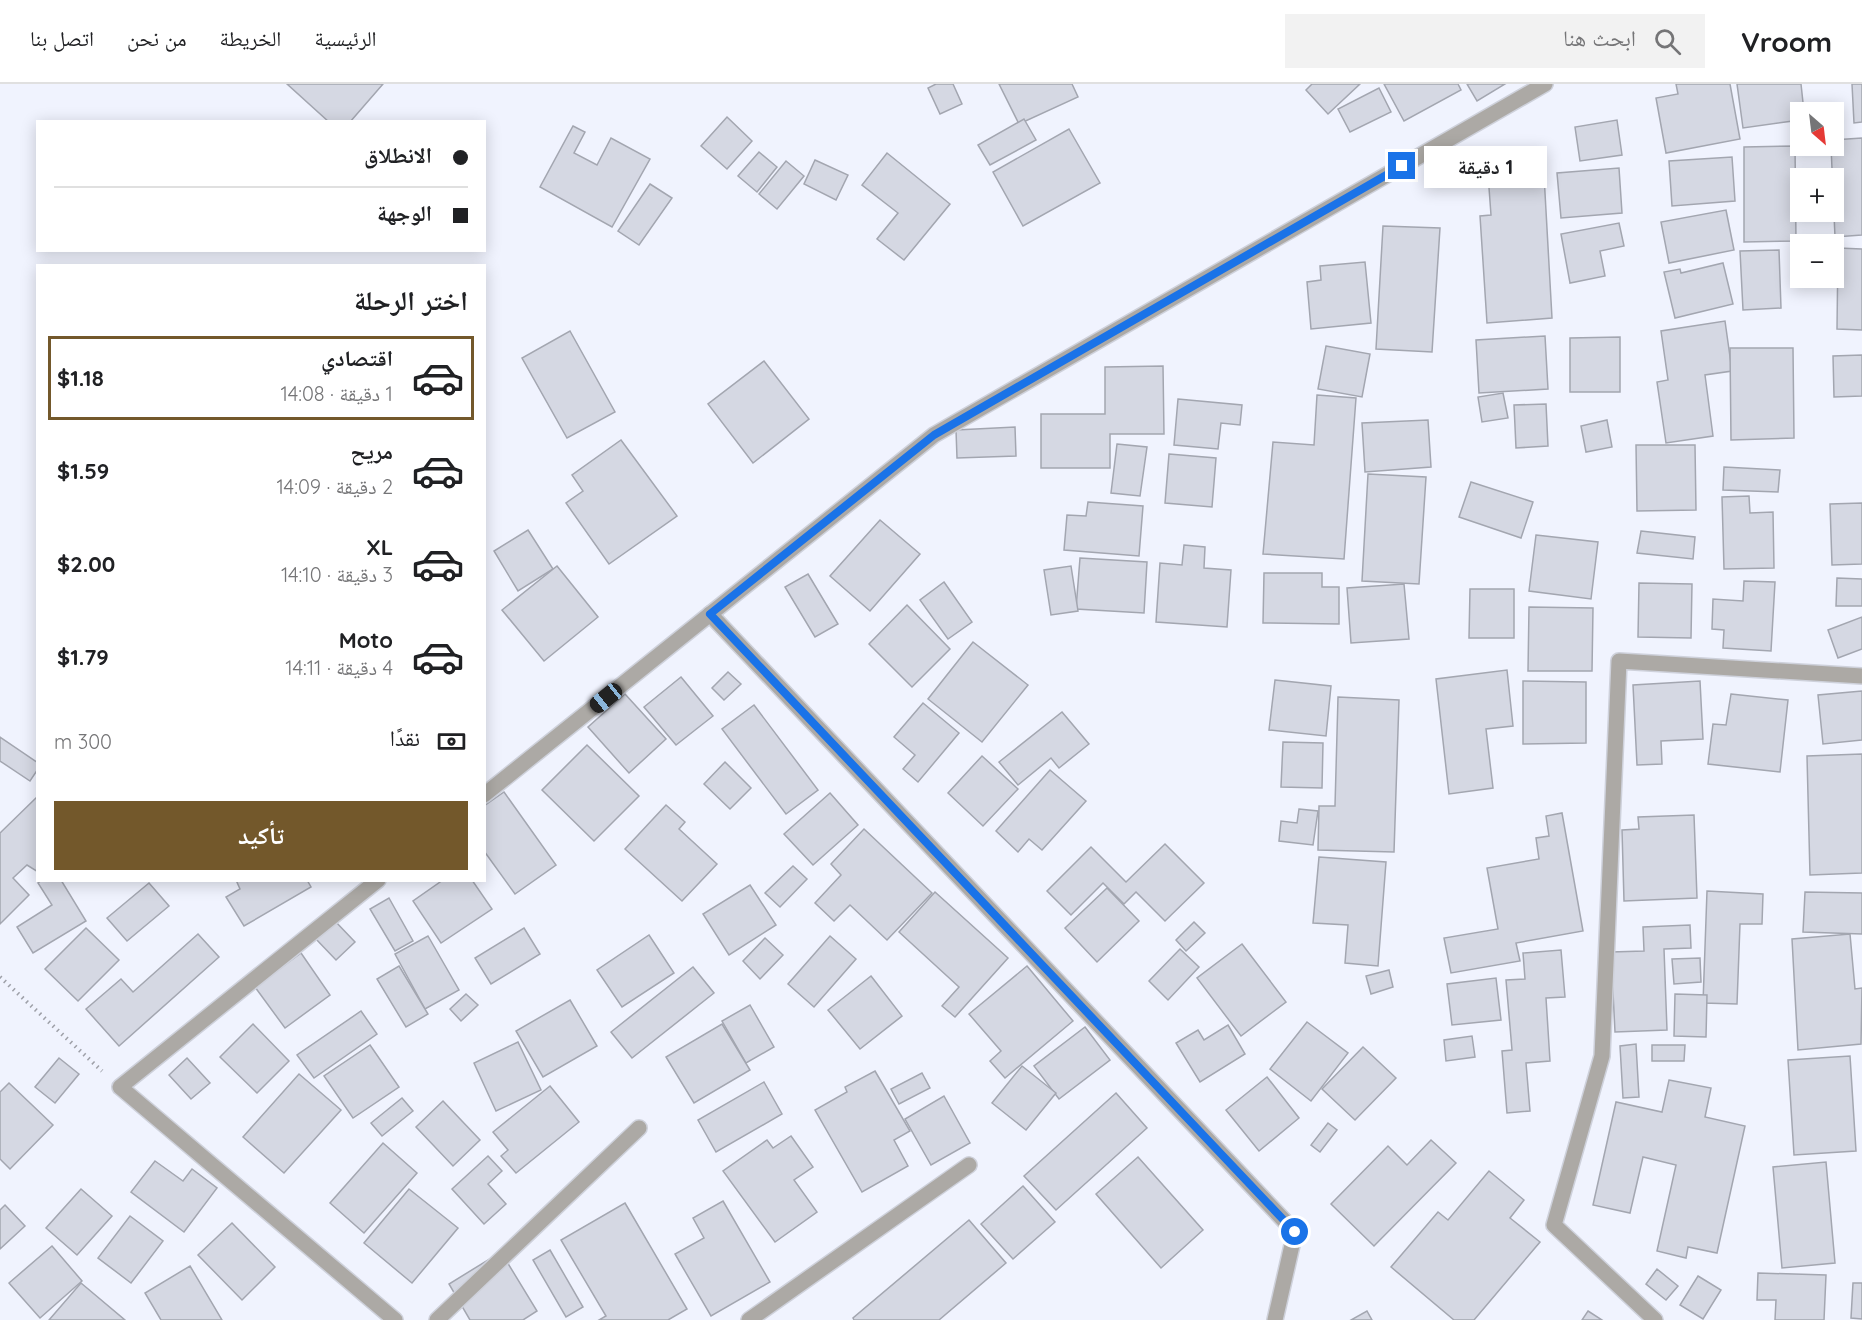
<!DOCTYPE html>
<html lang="ar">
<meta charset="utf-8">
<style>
body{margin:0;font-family:Quicksand,"Noto Naskh Arabic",sans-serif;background:#f2f2f2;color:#202124;direction:rtl;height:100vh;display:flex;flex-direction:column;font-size:22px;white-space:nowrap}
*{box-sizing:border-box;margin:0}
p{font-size:20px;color:#757577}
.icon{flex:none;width:33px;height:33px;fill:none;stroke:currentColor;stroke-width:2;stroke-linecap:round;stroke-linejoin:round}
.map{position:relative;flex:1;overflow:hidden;direction:ltr}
.sheet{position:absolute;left:36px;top:180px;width:450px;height:618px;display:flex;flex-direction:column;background:#fff;border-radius:0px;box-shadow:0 3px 15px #0003;direction:rtl}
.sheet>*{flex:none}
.hud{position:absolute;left:36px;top:36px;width:450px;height:132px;border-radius:0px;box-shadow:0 3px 15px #0003;direction:rtl;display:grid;align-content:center;height:132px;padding:0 18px;background:#fff}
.needle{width:39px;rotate:152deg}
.controls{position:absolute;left:1790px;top:18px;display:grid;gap:12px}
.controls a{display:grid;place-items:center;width:54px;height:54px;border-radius:0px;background:#fff;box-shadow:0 3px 15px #0003;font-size:30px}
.end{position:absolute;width:27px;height:27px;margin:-14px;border:8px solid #1a73e8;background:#fff;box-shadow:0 0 0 3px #fff}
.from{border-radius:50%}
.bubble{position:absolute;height:42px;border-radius:0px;background:#fff;box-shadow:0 3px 15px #0003;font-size:20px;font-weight:700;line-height:42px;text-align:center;direction:rtl}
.car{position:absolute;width:18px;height:36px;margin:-18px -9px;border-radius:8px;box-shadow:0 0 4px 2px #0007;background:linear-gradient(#222 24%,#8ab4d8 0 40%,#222 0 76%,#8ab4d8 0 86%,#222 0)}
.hud b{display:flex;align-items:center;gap:21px;height:57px;font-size:22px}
.hud b+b{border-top:2px solid #e0e0e0}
.hud i{width:15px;height:15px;background:#202124}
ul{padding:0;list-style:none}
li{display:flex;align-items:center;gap:18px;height:84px;margin:0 12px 9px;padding:0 6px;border:3px solid transparent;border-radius:0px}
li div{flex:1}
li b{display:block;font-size:22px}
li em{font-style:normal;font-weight:700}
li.selected{border-color:#73582b}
li>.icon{width:54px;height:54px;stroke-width:1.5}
h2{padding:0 18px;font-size:27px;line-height:72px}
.pay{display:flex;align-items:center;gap:15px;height:66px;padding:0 18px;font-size:22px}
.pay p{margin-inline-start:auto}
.action{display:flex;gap:12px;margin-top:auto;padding:12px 18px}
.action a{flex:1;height:69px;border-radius:0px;background:#73582b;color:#fff;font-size:24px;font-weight:700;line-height:69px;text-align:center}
header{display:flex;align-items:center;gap:36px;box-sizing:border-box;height:84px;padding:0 30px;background:#fff;border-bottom:2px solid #e0e0e0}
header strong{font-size:28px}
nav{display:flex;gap:33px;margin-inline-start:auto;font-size:21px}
.search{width:420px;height:54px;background:#f2f2f2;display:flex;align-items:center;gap:15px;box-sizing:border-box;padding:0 21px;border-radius:0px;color:#757577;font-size:22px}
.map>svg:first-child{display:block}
.building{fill:#d5d8e3;stroke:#a3a6b0;stroke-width:1.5}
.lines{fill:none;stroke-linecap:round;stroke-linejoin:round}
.minor-casing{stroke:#ced1db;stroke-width:18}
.path{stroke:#9ea0a8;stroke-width:4;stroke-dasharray:1.5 4.5;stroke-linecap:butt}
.minor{stroke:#aca9a5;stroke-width:15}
.route{stroke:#1a73e8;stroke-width:8}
</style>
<header>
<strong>Vroom</strong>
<div class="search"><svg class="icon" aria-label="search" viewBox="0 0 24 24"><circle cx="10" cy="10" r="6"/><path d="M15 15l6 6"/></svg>ابحث هنا</div>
<nav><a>الرئيسية</a><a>الخريطة</a><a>من نحن</a><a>اتصل بنا</a></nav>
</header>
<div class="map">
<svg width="1862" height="1236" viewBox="0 0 1862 1236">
<rect width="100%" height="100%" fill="#f0f3fe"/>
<g class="building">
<polygon points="287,0 383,0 350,38 329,38"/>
<polygon points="936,0 953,0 962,20 940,30 928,4"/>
<polygon points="999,0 1072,0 1078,13 1019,40"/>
<polygon points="1312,0 1360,0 1328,30 1306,6"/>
<polygon points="1384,0 1458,0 1461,6 1404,37"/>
<polygon points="1467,0 1505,0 1477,17"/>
<polygon points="1676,0 1730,0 1740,55 1666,69 1656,14 1678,10"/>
<polygon points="1737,0 1801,0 1804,28 1800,28 1800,36 1743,44"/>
<polygon points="1852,0 1862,0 1862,38 1854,39"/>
<polygon points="1379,4 1391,28 1350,48 1338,25"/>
<polygon points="727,33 752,57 727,85 701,62"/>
<polygon points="1024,35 1036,56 990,81 978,61"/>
<polygon points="1617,36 1622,71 1580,77 1575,43"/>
<polygon points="573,42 585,48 574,69 597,81 611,54 650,75 612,143 540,103"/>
<polygon points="1069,45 1100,99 1023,142 993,88"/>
<polygon points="1862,54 1862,151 1835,153 1831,62 1833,62 1833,56"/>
<polygon points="1795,62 1796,157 1744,158 1744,63"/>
<polygon points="759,68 777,83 757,108 738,92"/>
<polygon points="887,69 950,120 904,176 877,155 898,129 862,101"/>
<polygon points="1732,73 1735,117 1672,122 1669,77"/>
<polygon points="815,76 848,91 836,116 804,100"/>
<polygon points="786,77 804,92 777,125 759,110"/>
<polygon points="1619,84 1622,129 1561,134 1557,89"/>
<polygon points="1515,88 1515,94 1544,91 1552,234 1487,239 1480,132 1491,131 1488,90"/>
<polygon points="650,100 672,114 639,161 618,147"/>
<polygon points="1726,126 1734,166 1669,179 1661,138"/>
<polygon points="1619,139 1624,162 1600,167 1605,192 1570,199 1561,150"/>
<polygon points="1383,142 1440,144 1432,268 1376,265"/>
<polygon points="1838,164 1862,165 1862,246 1837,245"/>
<polygon points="1779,166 1781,224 1743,226 1740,167"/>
<polygon points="1365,178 1371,239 1311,245 1307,198 1321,196 1320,182"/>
<polygon points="1723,179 1733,220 1675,234 1664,188 1680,185 1681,189"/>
<polygon points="1725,237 1732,287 1705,291 1713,352 1666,359 1657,298 1668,296 1661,247"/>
<polygon points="570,247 615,328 567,354 522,274"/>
<polygon points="1545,252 1548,305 1479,309 1476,256"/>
<polygon points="1620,253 1620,308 1570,308 1570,254"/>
<polygon points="1326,262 1370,270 1362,313 1318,305"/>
<polygon points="1730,264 1793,264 1794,354 1731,356"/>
<polygon points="1862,271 1862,312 1834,313 1833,272"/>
<polygon points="764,277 809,335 753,379 708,320"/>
<polygon points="1163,282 1164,350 1110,350 1110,384 1041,384 1041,330 1105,330 1105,283"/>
<polygon points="1503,309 1508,334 1482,338 1478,313"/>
<polygon points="1317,311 1356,314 1344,475 1263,470 1273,358 1314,361"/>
<polygon points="1178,315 1242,321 1240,341 1221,339 1218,365 1174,361"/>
<polygon points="1546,320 1548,362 1516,364 1514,321"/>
<polygon points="1428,336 1431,383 1365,388 1362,339"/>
<polygon points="1607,336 1612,363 1586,368 1581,342"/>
<polygon points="1015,343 1016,372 957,374 956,346"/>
<polygon points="621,356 677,432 609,480 566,419 583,407 572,391"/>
<polygon points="1117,360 1147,363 1140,412 1111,409"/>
<polygon points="1636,361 1695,361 1696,426 1637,427"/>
<polygon points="1169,370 1216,374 1212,423 1165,419"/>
<polygon points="1724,383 1780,386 1778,408 1723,406"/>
<polygon points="1368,390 1426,393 1419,500 1362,497"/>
<polygon points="1471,398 1533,418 1521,454 1459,433"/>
<polygon points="1749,412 1750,429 1773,428 1774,484 1724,485 1722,413"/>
<polygon points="1088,418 1143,422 1139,472 1064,466 1067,431 1086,432"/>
<polygon points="1862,419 1862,480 1832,481 1830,420"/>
<polygon points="880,436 920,470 870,527 830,492"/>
<polygon points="528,446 553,485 518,507 494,467"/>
<polygon points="1641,447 1695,453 1693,475 1637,469"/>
<polygon points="1536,451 1598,458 1591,515 1529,507"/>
<polygon points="1184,461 1205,463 1204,484 1231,486 1227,543 1156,538 1160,479 1182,481"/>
<polygon points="1080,474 1147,478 1144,529 1076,525"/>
<polygon points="557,482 598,533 544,577 502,526"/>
<polygon points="1071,482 1078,527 1051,531 1044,486"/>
<polygon points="1264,489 1322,489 1322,503 1339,503 1339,540 1263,539"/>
<polygon points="808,490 838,540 815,553 785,503"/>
<polygon points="1837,494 1862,495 1862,522 1836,522"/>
<polygon points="1744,497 1775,498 1771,567 1723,564 1724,546 1712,545 1713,515 1743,517"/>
<polygon points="944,498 972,538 948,555 920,516"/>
<polygon points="1639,499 1692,500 1691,554 1638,553"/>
<polygon points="1404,500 1409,555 1351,559 1347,504"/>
<polygon points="1470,505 1514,505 1514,554 1469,554"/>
<polygon points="907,521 950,565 912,603 869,560"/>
<polygon points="1529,523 1593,524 1592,587 1528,587"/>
<polygon points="1862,533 1862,565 1838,574 1828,546"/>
<polygon points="973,558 1028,601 982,658 928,615"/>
<polygon points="1507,586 1513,642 1486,645 1493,704 1449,710 1436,595"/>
<polygon points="728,588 741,600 724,616 712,604"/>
<polygon points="681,593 713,632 676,661 644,623"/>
<polygon points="1275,596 1331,602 1326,652 1269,646"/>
<polygon points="1523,597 1586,598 1586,659 1523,660"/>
<polygon points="1700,597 1703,655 1661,657 1662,680 1637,681 1633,601"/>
<polygon points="1862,607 1862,656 1823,660 1818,611"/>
<polygon points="625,610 666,655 629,689 588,643"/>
<polygon points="1731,610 1788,616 1780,688 1708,680 1713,640 1726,641"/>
<polygon points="1338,613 1399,616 1394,768 1318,766 1319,722 1335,722"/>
<polygon points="923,619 959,649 918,698 903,685 915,671 894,653"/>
<polygon points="754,621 818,706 786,730 722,645"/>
<polygon points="1062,628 1089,660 1059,684 1051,674 1018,701 999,678"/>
<polygon points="0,653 38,679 38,685 30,697 0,677"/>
<polygon points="1283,658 1323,659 1322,704 1281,703"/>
<polygon points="587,661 639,712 594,757 542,706"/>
<polygon points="1862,670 1862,789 1810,791 1807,672"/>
<polygon points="982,672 1018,705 983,742 948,709"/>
<polygon points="725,678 751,704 730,725 704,700"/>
<polygon points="1050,686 1086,717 1042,766 1029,755 1018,768 996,747"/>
<polygon points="504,708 556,781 515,810 484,767 484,722"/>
<polygon points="830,709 858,741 813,781 784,750"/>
<polygon points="38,712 38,788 27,781 13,794 29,811 0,840 0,749"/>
<polygon points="666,721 685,738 679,745 717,780 682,817 625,765"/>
<polygon points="1299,725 1318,727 1313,761 1279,757 1281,737 1297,739"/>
<polygon points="1562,729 1583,847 1516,859 1520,877 1451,889 1444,854 1498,845 1487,784 1539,775 1536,754 1549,752 1546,732"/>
<polygon points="1694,731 1697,814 1624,817 1622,746 1639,745 1638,733"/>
<polygon points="864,745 932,809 887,856 850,821 834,837 815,819 841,791 831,780"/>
<polygon points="1165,760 1204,799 1165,837 1136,808 1124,820 1103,799 1071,831 1047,807 1091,763 1126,798"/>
<polygon points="1319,773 1386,778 1378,882 1345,879 1348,841 1313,839"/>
<polygon points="793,782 807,795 780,823 765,809"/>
<polygon points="42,796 61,796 86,837 33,869 17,843 52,821 38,799"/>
<polygon points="236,796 307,796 311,803 244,842 226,813 240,805"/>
<polygon points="443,796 472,796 492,825 441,859 413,817"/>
<polygon points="149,799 169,822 127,857 107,834"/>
<polygon points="750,801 776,841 729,871 703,830"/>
<polygon points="1107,804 1139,837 1097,878 1065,844"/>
<polygon points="1707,807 1763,810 1762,840 1740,840 1737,920 1703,919"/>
<polygon points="935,808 1008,874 955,933 942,922 959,903 899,848"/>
<polygon points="1805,808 1862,809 1862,850 1803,848"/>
<polygon points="389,814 413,857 395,867 370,825"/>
<polygon points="334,836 355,858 336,876 315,854"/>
<polygon points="1194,838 1205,849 1186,867 1176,856"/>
<polygon points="1690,841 1691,864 1664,865 1667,946 1615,948 1611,868 1644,867 1643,843"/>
<polygon points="86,844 119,876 78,917 45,885"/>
<polygon points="524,844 540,870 491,900 475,874"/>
<polygon points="198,850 219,873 119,962 86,925 121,895 133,908"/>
<polygon points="1850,850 1855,905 1862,904 1861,960 1798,966 1792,855"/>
<polygon points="649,851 674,889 622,923 597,886"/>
<polygon points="428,852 459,906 425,925 395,870"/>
<polygon points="830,852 856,875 814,923 788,900"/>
<polygon points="765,854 783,871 760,895 743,877"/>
<polygon points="1242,860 1286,918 1241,952 1197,894"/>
<polygon points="1180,865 1199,883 1168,916 1149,897"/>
<polygon points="1561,866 1565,913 1546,914 1550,977 1526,979 1530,1027 1507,1029 1502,967 1512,966 1506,896 1525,895 1523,869"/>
<polygon points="301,869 330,911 285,944 255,903"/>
<polygon points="1700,874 1701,898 1674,900 1672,875"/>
<polygon points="399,882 428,930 406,943 377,895"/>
<polygon points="1027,882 1073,937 1005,994 990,977 1001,967 969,930"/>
<polygon points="693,883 714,909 632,974 611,948"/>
<polygon points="1389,886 1393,903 1371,910 1366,892"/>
<polygon points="871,892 902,932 860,965 828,926"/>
<polygon points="1496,894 1501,936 1452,941 1447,900"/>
<polygon points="466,910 478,921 461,937 450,925"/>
<polygon points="1675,910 1707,911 1706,953 1674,952"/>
<polygon points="570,916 597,962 543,993 516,947"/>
<polygon points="750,921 774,963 746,979 722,937"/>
<polygon points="361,927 377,950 314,994 297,971"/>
<polygon points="1307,938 1348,969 1311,1017 1270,985"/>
<polygon points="253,940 289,977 257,1009 220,973"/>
<polygon points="722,940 750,986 694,1019 666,973"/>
<polygon points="1228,941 1245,970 1200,998 1176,959 1198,946 1204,956"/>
<polygon points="1085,943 1110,976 1059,1015 1034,982"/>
<polygon points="1472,952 1475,973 1446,977 1444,956"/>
<polygon points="518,958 541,1006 496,1027 474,979"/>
<polygon points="1636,960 1639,1013 1623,1014 1620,962"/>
<polygon points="370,961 399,1003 353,1034 324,992"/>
<polygon points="1652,961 1685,961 1684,977 1652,977"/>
<polygon points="1363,963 1396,994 1355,1036 1322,1005"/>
<polygon points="1850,972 1856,1067 1794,1071 1788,976"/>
<polygon points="59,974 79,990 55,1019 35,1003"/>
<polygon points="187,974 210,999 191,1015 169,991"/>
<polygon points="1022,982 1056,1009 1026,1046 992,1019"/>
<polygon points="875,987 910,1047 894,1056 908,1082 862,1108 815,1026 847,1008 845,1003"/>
<polygon points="922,989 930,1004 899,1020 891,1005"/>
<polygon points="299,990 341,1026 284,1089 243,1053"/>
<polygon points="1267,993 1299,1034 1259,1067 1226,1026"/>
<polygon points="1669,996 1711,1004 1705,1033 1745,1042 1717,1169 1688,1163 1686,1174 1657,1167 1676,1081 1643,1073 1630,1129 1593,1121 1616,1018 1662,1028"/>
<polygon points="764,998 782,1030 716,1068 698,1036"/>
<polygon points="9,999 53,1041 10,1085 0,1075 0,1008"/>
<polygon points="550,1002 579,1038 516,1089 501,1072 508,1066 493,1048"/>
<polygon points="1116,1009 1147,1044 1056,1126 1024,1092"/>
<polygon points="944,1012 970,1059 931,1081 905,1035"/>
<polygon points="402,1014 413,1027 382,1052 371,1039"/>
<polygon points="443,1017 480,1056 453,1082 416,1043"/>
<polygon points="1328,1039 1337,1046 1320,1068 1311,1061"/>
<polygon points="791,1052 813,1083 794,1096 817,1128 775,1158 723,1087 767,1056 773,1064"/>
<polygon points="1431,1056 1456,1079 1374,1162 1331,1120 1388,1062 1407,1081"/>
<polygon points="383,1059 417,1089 364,1149 330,1119"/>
<polygon points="488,1072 502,1087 488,1100 506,1120 484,1140 452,1105"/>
<polygon points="1138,1073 1203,1146 1161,1184 1096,1110"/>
<polygon points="155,1077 183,1097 192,1085 217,1104 184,1148 131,1108"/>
<polygon points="1826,1078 1835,1179 1782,1184 1773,1083"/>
<polygon points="1489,1087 1524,1116 1510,1134 1540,1158 1474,1236 1454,1236 1391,1183 1438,1128 1448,1136"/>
<polygon points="1023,1102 1055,1138 1013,1175 981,1140"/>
<polygon points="81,1105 112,1132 77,1171 46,1144"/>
<polygon points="409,1105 458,1144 412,1199 364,1159"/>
<polygon points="723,1117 770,1198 711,1232 675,1170 704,1154 693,1134"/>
<polygon points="625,1119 687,1225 668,1236 599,1236 606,1232 561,1156"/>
<polygon points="5,1121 25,1142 0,1165 0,1126"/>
<polygon points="130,1132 163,1157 131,1199 98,1174"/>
<polygon points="969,1136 1006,1179 939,1236 854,1236 853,1234"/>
<polygon points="232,1139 275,1183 242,1216 198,1171"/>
<polygon points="52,1162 82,1197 40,1234 9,1199"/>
<polygon points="550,1166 583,1223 566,1233 533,1176"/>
<polygon points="501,1168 537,1227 523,1236 470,1236 449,1200"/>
<polygon points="190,1182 222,1236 161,1236 145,1209"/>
<polygon points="1657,1185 1678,1202 1666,1216 1646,1200"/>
<polygon points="1758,1189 1826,1191 1824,1236 1775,1236 1776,1216 1757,1216"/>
<polygon points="1698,1192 1721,1206 1703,1235 1680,1221"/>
<polygon points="81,1199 125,1236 49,1236"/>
<polygon points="1853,1199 1862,1199 1862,1235 1851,1234"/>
<polygon points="1367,1227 1372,1236 1351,1236"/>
<polygon points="1588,1227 1602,1236 1582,1236"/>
</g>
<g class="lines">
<defs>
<g id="minor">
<polyline points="710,530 1295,1148 1275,1236"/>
<polyline points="484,711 934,351 1545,0"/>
<polyline points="378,796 120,1003 395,1236"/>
<polyline points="437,1236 639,1044"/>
<polyline points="749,1236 969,1081"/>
<polyline points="1655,1236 1554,1141 1602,972 1619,577 1862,592"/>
</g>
</defs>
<use href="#minor" class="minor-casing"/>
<polyline class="path" points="0,893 102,987"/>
<use href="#minor" class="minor"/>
</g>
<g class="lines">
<polyline class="route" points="1295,1148 710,530 934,351 1402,82"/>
</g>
</svg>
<div class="controls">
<a><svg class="needle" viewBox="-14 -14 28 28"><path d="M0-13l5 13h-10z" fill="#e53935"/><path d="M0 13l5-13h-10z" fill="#757577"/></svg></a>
<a>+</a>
<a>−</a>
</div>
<i class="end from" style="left:1295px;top:1148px"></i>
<i class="end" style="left:1402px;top:82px"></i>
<div class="bubble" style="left:1424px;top:62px;width:123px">1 دقيقة</div>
<i class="car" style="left:606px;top:614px;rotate:231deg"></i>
<div class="hud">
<b><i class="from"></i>الانطلاق</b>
<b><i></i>الوجهة</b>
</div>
<section class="sheet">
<h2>اختر الرحلة</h2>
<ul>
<li class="selected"><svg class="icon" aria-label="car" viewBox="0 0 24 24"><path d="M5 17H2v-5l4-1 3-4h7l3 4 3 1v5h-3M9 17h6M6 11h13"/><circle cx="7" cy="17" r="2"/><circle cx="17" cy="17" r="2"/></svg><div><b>اقتصادي</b><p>1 دقيقة · 14:08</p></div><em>$1.18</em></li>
<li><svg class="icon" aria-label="car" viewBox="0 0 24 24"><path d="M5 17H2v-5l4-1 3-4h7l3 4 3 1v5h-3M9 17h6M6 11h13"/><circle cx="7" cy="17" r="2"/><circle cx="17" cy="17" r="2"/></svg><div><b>مريح</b><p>2 دقيقة · 14:09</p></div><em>$1.59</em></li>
<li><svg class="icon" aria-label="car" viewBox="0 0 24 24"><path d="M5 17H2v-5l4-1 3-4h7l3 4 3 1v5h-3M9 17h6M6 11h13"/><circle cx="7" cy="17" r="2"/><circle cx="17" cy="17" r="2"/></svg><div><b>XL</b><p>3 دقيقة · 14:10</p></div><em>$2.00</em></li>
<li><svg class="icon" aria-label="car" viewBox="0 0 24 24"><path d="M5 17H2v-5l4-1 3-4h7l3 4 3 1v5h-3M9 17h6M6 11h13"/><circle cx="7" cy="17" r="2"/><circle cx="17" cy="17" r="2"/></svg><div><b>Moto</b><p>4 دقيقة · 14:11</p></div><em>$1.79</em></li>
</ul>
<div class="pay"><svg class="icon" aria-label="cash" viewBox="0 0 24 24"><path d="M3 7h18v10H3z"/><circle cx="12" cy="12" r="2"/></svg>نقدًا<p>300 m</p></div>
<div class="action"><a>تأكيد</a></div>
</section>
</div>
